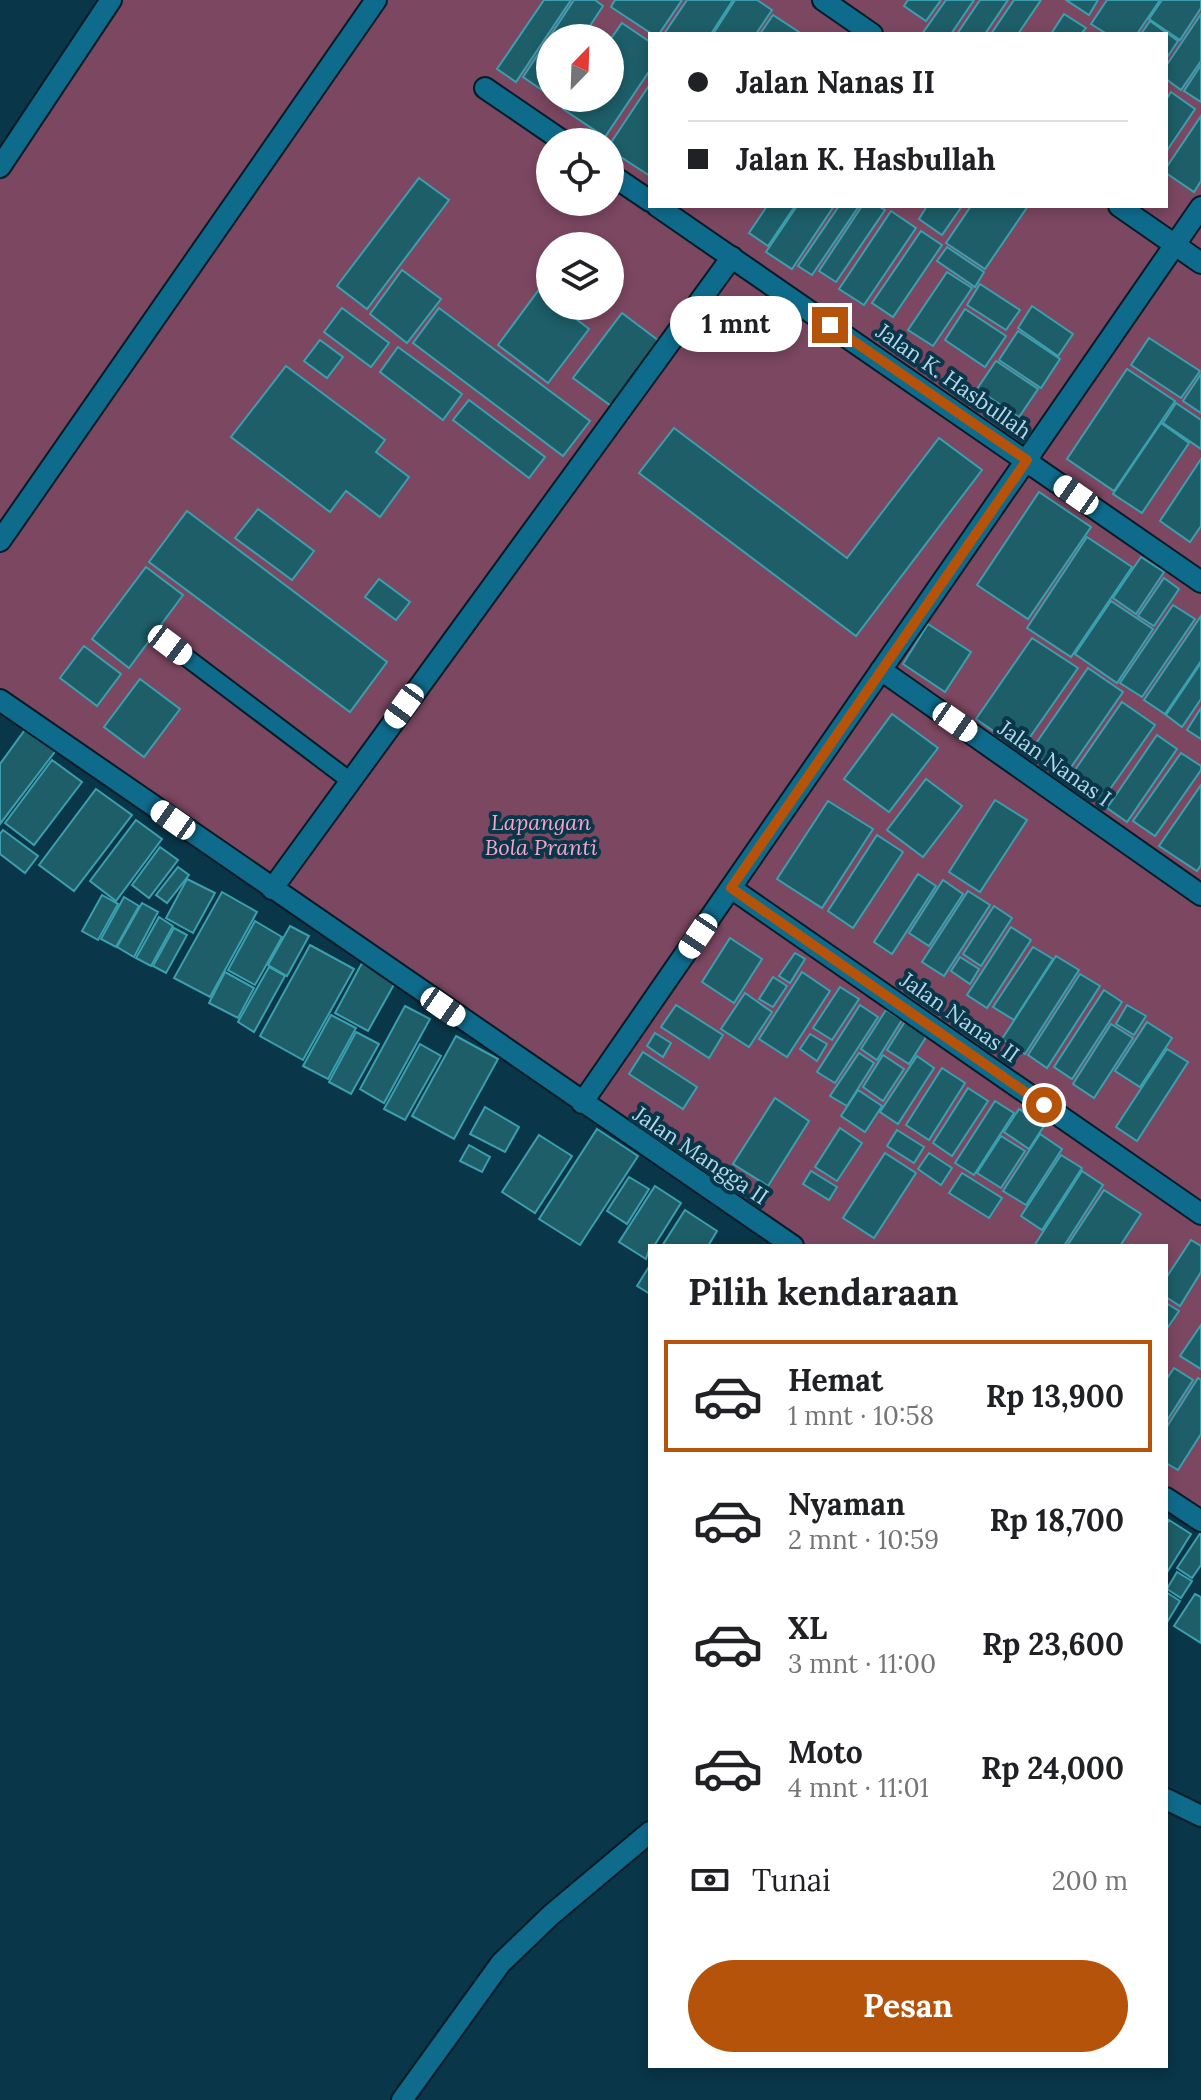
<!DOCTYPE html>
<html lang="id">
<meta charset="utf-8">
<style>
body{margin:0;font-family:Lora,serif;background:#f6f6f6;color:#202124;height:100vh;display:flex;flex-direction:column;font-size:30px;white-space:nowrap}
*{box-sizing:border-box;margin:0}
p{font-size:26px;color:#757577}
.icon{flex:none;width:44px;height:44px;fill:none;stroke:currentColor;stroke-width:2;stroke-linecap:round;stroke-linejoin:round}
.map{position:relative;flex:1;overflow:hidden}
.details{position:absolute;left:648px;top:1244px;width:520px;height:824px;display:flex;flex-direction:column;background:#fff;border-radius:0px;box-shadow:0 4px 12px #0003}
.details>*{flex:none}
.guide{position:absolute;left:648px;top:32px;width:520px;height:176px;border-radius:0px;box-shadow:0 4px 12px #0003;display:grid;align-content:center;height:176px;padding:0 40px;background:#fff}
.needle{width:52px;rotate:23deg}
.fabs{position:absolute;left:536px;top:24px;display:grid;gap:16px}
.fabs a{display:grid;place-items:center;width:88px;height:88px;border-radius:50%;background:#fff;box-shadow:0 4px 12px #0003;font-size:40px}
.end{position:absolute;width:36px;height:36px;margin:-18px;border:10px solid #b45309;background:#fff;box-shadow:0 0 0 4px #fff}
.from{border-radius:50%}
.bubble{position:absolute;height:56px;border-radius:28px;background:#fff;box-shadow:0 4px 12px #0003;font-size:26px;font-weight:700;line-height:56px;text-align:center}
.car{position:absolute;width:24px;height:48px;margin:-24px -12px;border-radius:10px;box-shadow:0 0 6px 2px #0007;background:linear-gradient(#fff 24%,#345 0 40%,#fff 0 76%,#345 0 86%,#fff 0)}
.guide b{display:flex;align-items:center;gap:28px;height:76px;font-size:30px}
.guide b+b{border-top:2px solid #e0e0e0}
.guide i{width:20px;height:20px;background:#202124}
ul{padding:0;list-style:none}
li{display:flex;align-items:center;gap:24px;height:112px;margin:0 16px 12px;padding:0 24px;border:4px solid transparent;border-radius:0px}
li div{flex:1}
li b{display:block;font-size:30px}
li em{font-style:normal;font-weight:700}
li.current{border-color:#b45309}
li>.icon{width:72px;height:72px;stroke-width:1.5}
h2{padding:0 40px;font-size:36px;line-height:96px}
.pay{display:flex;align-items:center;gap:20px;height:88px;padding:0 40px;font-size:30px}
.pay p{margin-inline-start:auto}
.action{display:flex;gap:16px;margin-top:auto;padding:16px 40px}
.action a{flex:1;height:92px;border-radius:48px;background:#b45309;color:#fff;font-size:32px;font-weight:700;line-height:92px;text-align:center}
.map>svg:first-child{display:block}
.green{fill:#7c4761;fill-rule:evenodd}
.building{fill:#1d5e68;stroke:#3b9faf;stroke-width:2}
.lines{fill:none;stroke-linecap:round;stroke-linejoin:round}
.service-casing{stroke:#041c27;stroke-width:20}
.minor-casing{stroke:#041c27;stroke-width:24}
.secondary-casing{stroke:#041c27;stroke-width:24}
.service{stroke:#0f6b8c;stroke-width:16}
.minor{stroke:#0f6b8c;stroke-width:20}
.secondary{stroke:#0f6b8c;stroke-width:20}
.route{stroke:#b45309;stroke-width:10}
.labels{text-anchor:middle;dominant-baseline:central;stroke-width:8;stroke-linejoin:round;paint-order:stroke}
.street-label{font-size:22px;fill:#b3d8eb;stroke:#093648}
.park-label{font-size:22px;font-style:italic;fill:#f8a3cb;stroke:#093648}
</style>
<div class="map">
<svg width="1201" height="2100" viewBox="0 0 1201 2100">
<rect width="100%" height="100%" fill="#093648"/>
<path class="green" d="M115,0H1201V1519L1166,1496V1246H798L0,697V173ZM650,34H1166V206H650ZM550,38H610V98H550ZM550,142H610V202H550ZM550,246H610V306H550Z"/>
<g class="building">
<polygon points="544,0 571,0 516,82 497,69"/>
<polygon points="574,0 595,0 603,6 582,38 550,38 550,85 545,92 523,77"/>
<polygon points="615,0 682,0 659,34 652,34 611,7"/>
<polygon points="687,0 733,0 711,34 664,34"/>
<polygon points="735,0 757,0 772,10 756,34 713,34"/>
<polygon points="908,0 941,0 926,21 904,6"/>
<polygon points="946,0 974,0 951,34 922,34"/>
<polygon points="980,0 1008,0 985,34 957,34"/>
<polygon points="1014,0 1041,0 1018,34 991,34"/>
<polygon points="1066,0 1098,0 1089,15"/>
<polygon points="1107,0 1160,0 1137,34 1107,34 1091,24"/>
<polygon points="1162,0 1201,0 1201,8 1180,40 1149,19"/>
<polygon points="1064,14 1086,28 1081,34 1051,34"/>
<polygon points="1201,14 1201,61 1181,90 1166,79 1166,66"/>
<polygon points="773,15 802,34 760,34"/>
<polygon points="1150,21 1178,41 1166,59 1166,34 1141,34"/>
<polygon points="622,23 650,42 650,70 605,137 563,109 571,98 610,98 610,40"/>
<polygon points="1201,65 1201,102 1184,91"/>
<polygon points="650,84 650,176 610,150 610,144"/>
<polygon points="1171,92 1195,109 1166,152 1166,100"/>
<polygon points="1201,116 1201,181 1194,192 1166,173 1166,168"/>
<polygon points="419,178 449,200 367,309 337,286"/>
<polygon points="767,206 795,206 768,246 749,233"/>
<polygon points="797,206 834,206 792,269 766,252"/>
<polygon points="839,206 859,206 812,275 798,266"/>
<polygon points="862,206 878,206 885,210 836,282 819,271"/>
<polygon points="927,206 962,206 942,235 919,219"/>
<polygon points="971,206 1028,206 985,269 946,243"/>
<polygon points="891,211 916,228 864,305 839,289"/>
<polygon points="921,231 942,245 893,317 872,303"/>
<polygon points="947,247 984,272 975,287 937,261"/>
<polygon points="402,270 441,299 407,343 370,314"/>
<polygon points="947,272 972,288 933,346 908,330"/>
<polygon points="980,284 1020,310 1006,330 967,305"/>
<polygon points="538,291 550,300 550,306 559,306 589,329 548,383 498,345"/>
<polygon points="1032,306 1073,334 1058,356 1018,328"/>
<polygon points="342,308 389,343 371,367 324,332"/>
<polygon points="439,308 590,421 563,456 413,343"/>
<polygon points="965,309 1006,336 985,367 945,340"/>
<polygon points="622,313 663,344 614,408 573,378"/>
<polygon points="1018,331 1060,359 1041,388 999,360"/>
<polygon points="1149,338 1200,371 1181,398 1131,365"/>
<polygon points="320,340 343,357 327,378 304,361"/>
<polygon points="398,347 462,394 443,420 380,372"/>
<polygon points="996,361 1038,389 1019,417 977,389"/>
<polygon points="286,366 385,440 376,452 409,477 380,517 346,491 330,512 231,437"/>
<polygon points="1127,369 1175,401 1114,491 1067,459"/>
<polygon points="1201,374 1201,413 1183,401"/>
<polygon points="469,400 545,457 529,478 453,420"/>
<polygon points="1176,403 1201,420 1201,449 1163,423"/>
<polygon points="1161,423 1189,443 1142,513 1113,494"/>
<polygon points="674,428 847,558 939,438 982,470 856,636 639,473"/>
<polygon points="1201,459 1201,526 1190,542 1160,521"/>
<polygon points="1039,492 1091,527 1028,619 977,585"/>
<polygon points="258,509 314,551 292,580 235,538"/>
<polygon points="187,511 387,662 350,712 149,562"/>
<polygon points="1087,537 1132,567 1071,657 1027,628"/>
<polygon points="1141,557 1164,572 1136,614 1113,598"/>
<polygon points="146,567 183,595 129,668 92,639"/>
<polygon points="1164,578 1179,589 1154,626 1138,616"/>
<polygon points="379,579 410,602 396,620 365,597"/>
<polygon points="1111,601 1153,629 1117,683 1075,654"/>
<polygon points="1173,605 1195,619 1142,697 1120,683"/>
<polygon points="1201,616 1201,661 1165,714 1144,700"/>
<polygon points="928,624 971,652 945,692 903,664"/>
<polygon points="1032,638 1078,668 1021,750 976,719"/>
<polygon points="84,646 121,674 97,706 60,678"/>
<polygon points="1201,663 1201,699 1182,727 1166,715"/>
<polygon points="1088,668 1123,692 1065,776 1030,752"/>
<polygon points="140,679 180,709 144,757 104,727"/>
<polygon points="1122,702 1155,725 1101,802 1068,780"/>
<polygon points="1201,708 1201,739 1187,730"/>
<polygon points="892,714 938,748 889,812 844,779"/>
<polygon points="27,727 57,749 0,824 0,764"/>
<polygon points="1157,735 1177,749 1127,822 1107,808"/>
<polygon points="1181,753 1201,766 1201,770 1155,836 1133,821"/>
<polygon points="52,760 82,782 34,845 5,823"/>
<polygon points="926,779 962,806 923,857 887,830"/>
<polygon points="1201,785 1201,865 1197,871 1159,846"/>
<polygon points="96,789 132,815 74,891 39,865"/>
<polygon points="995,800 1027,820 980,892 949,872"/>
<polygon points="828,801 873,829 822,908 777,879"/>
<polygon points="136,820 162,839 116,901 90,881"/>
<polygon points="3,830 38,856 25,873 0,854 0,834"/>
<polygon points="877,835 903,852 853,928 828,911"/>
<polygon points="160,847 178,860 149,898 132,885"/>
<polygon points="178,867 189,875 167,903 156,895"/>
<polygon points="918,874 936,886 892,954 874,942"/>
<polygon points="187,879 215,893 193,933 166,918"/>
<polygon points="943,880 963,894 929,946 909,933"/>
<polygon points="968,891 990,905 944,976 922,962"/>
<polygon points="222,892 257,912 210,997 174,978"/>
<polygon points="102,895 118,904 98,940 82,931"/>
<polygon points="124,897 139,906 116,947 101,939"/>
<polygon points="142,903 158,912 134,957 117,947"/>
<polygon points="994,906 1012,918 981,966 963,954"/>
<polygon points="159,917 173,926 151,966 136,958"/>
<polygon points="255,921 282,937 255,985 228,970"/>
<polygon points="290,926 309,936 287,976 268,965"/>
<polygon points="1011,927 1031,940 987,1008 967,995"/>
<polygon points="174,928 187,935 166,973 153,966"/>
<polygon points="730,938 762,959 734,1003 702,982"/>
<polygon points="310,945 354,969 303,1060 260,1036"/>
<polygon points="1033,947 1053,959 1014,1020 993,1007"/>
<polygon points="795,953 805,959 790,983 779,976"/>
<polygon points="1056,956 1079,970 1025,1054 1002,1039"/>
<polygon points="960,957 979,969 970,984 951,971"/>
<polygon points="362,963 396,981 368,1031 335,1013"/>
<polygon points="269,967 285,976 254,1032 238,1022"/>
<polygon points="225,972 254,988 238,1018 209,1003"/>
<polygon points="802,972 830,991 787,1057 759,1039"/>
<polygon points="1080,974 1100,986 1047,1068 1028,1055"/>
<polygon points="773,977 787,986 773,1007 759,999"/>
<polygon points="840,987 859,999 832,1040 813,1028"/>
<polygon points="1104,990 1122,1002 1072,1079 1054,1067"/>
<polygon points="745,993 772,1012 749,1047 721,1029"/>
<polygon points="676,1005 723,1035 709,1058 661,1027"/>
<polygon points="860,1005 878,1017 835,1083 817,1072"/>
<polygon points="1127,1005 1146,1016 1134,1035 1116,1024"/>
<polygon points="405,1006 430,1019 384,1103 360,1089"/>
<polygon points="886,1010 902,1020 877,1060 861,1049"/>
<polygon points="331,1015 356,1028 328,1079 303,1066"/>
<polygon points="906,1020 928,1034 909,1064 887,1050"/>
<polygon points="1147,1022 1172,1038 1140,1087 1115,1071"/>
<polygon points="1111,1024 1133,1038 1094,1098 1073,1084"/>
<polygon points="356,1032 379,1044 351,1094 329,1082"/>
<polygon points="655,1033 671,1043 663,1057 647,1046"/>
<polygon points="810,1034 827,1044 817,1061 800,1049"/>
<polygon points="456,1036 498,1059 454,1139 412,1116"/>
<polygon points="420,1044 441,1056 405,1120 384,1109"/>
<polygon points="1167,1049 1188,1062 1137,1141 1116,1127"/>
<polygon points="643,1052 697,1087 683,1109 629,1074"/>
<polygon points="859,1053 874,1063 847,1106 830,1096"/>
<polygon points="883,1055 904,1069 883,1101 863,1087"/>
<polygon points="917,1056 934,1068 898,1124 880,1112"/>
<polygon points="942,1068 965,1083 929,1140 906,1125"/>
<polygon points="968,1088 988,1101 952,1156 933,1143"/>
<polygon points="858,1090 882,1106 865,1132 841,1116"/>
<polygon points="775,1098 809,1121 768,1186 733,1164"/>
<polygon points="995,1101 1014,1113 974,1175 955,1163"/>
<polygon points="485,1107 519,1127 505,1152 470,1134"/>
<polygon points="1019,1109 1044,1126 1029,1149 1004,1132"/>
<polygon points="840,1128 862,1143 837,1181 815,1167"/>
<polygon points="597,1129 638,1156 580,1245 539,1219"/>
<polygon points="897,1130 924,1147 914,1163 887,1146"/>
<polygon points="1040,1134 1062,1149 1026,1205 1003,1191"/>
<polygon points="539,1135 572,1156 535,1213 502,1192"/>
<polygon points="1001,1136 1025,1151 1001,1188 977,1173"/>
<polygon points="469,1145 490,1157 482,1172 460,1161"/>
<polygon points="885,1153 916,1173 874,1238 843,1218"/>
<polygon points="929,1153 952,1168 941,1185 918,1169"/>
<polygon points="1061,1155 1082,1168 1042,1230 1021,1216"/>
<polygon points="811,1171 837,1187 829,1200 803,1184"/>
<polygon points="1082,1171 1103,1185 1064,1246 1034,1246"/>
<polygon points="962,1173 1002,1198 989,1218 949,1193"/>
<polygon points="629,1177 649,1189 627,1224 607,1211"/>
<polygon points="655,1186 681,1203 654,1246 650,1246 646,1259 619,1242"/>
<polygon points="1104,1190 1141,1214 1120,1246 1067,1246"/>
<polygon points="685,1210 717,1231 708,1246 662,1246"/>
<polygon points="1191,1240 1201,1246 1201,1272 1180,1306 1166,1297 1166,1278"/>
<polygon points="650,1265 650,1294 637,1286"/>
<polygon points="1166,1303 1179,1311 1166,1330"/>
<polygon points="1201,1325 1201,1369 1180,1356"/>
<polygon points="1174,1368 1193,1380 1166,1422 1166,1380"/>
<polygon points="1198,1378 1201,1380 1201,1434 1178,1470 1166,1463 1166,1428"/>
<polygon points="1169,1520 1191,1534 1166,1574 1166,1525"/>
<polygon points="1201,1532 1201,1565 1192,1578 1177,1568"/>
<polygon points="1177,1572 1192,1581 1181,1598 1167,1589"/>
<polygon points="1166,1592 1180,1601 1166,1624"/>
<polygon points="1195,1594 1201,1597 1201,1643 1174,1626"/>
</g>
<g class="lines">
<defs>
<polyline id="service" points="170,645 349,780"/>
<g id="minor">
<polyline points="823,0 872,34"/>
<polyline points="485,88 564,142"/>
<polyline points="0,167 111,0"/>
<polyline points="610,174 650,201"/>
<polyline points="657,206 1201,582"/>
<polyline points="1119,206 1201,263"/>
<polyline points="0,541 376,0"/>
<polyline points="881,670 1201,895"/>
<polyline points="0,700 793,1246"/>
<polyline points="731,888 1201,1214"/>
<polyline points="272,889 732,257"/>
<polyline points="582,1103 1201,207"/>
<polyline points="1166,1498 1201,1521"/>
</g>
<g id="secondary">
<polyline points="1166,1799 1201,1816"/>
<polyline points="402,2100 501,1963 551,1915 650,1832"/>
</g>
</defs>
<use href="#service" class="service-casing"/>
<use href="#minor" class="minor-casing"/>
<use href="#secondary" class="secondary-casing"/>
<use href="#service" class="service"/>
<use href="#minor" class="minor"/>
<use href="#secondary" class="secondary"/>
</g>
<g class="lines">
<polyline class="route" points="830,325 1027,460 731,888 1044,1105"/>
</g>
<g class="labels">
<g class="street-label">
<text transform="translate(954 381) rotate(35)">Jalan K. Hasbullah</text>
<text transform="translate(1055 763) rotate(35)">Jalan Nanas I</text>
<text transform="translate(960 1017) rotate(35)">Jalan Nanas II</text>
<text transform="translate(701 1155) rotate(34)">Jalan Mangga II</text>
</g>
<g class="park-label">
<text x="541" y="822">Lapangan<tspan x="541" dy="25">Bola Pranti</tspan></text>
</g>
</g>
</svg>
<div class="fabs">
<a><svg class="needle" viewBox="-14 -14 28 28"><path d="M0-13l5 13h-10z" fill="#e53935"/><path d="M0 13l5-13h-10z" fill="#757577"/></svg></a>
<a><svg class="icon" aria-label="locate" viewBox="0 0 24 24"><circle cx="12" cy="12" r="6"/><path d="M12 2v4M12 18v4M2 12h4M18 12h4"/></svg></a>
<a><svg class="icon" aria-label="layers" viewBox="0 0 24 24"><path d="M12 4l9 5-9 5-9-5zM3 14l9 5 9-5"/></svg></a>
</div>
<i class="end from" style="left:1044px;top:1105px"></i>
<i class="end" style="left:830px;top:325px"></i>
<div class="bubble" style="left:670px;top:296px;width:132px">1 mnt</div>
<i class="car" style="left:1076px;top:495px;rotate:305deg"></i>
<i class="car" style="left:170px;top:645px;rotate:127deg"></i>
<i class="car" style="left:404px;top:706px;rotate:216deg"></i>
<i class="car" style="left:955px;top:722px;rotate:125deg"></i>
<i class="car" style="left:173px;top:820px;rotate:305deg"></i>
<i class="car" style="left:698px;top:936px;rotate:214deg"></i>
<i class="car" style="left:443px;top:1007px;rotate:125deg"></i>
<div class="guide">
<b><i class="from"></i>Jalan Nanas II</b>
<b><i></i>Jalan K. Hasbullah</b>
</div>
<section class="details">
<h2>Pilih kendaraan</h2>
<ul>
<li class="current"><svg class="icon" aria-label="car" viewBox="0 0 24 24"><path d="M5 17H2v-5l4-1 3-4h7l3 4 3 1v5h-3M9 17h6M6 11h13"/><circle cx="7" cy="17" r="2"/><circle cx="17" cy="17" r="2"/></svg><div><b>Hemat</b><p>1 mnt · 10:58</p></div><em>Rp 13,900</em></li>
<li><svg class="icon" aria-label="car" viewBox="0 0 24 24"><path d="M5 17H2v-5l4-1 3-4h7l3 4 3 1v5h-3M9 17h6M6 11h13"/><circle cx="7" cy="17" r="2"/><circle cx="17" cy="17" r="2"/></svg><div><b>Nyaman</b><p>2 mnt · 10:59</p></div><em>Rp 18,700</em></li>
<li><svg class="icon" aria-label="car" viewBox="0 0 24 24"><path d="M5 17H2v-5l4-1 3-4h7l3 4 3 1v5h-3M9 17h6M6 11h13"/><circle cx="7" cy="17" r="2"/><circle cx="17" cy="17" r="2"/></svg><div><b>XL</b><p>3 mnt · 11:00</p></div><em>Rp 23,600</em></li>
<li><svg class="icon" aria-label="car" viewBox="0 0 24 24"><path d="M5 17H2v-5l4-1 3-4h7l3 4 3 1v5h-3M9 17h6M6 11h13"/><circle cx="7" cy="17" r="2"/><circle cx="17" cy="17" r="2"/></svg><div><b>Moto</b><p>4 mnt · 11:01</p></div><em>Rp 24,000</em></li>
</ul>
<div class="pay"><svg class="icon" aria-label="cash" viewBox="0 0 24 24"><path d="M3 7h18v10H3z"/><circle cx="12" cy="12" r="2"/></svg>Tunai<p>200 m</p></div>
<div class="action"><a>Pesan</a></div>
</section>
</div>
